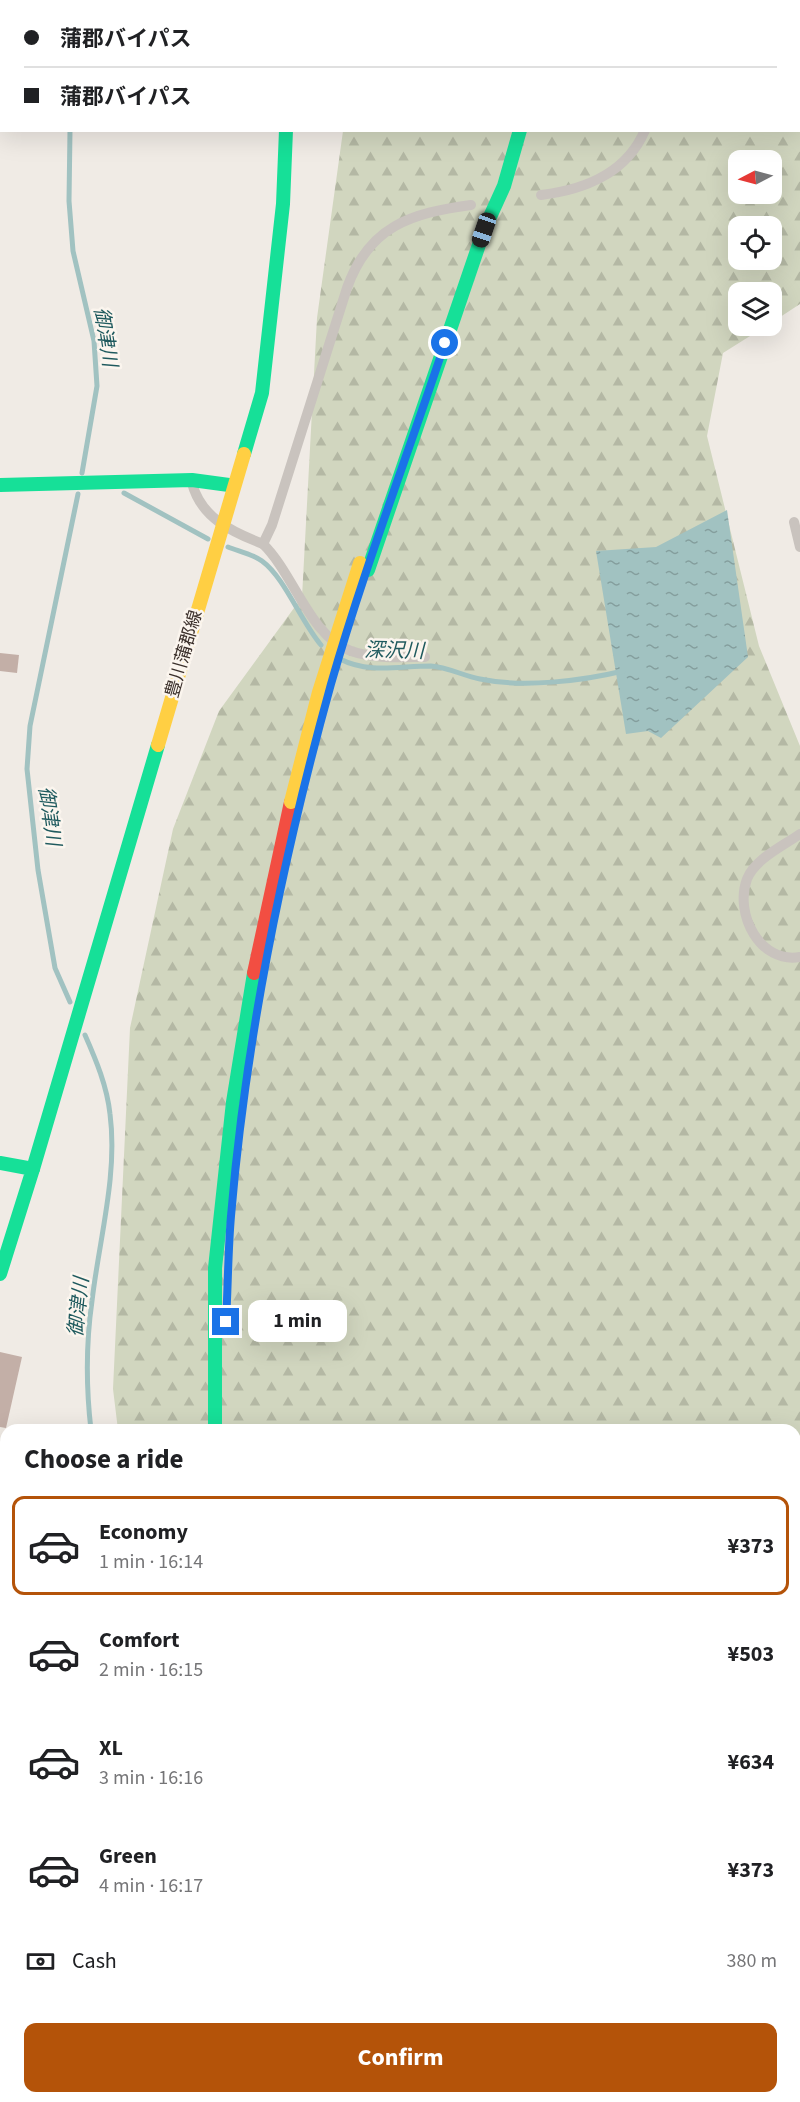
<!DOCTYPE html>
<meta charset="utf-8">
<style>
body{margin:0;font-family:"Source Sans 3","Noto Sans JP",sans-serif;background:#f6f6f6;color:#202124;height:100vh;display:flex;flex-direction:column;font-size:22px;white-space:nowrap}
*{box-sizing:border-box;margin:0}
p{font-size:20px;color:#757577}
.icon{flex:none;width:33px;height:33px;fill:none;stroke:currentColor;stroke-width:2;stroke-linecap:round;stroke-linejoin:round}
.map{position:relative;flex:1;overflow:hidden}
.drawer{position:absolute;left:0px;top:1424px;width:801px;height:680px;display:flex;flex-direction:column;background:#fff;border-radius:18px 18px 0 0;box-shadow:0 6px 24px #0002}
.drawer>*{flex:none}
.top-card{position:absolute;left:0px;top:0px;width:801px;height:132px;box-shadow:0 6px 24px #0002;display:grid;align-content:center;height:132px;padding:0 24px;background:#fff}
.needle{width:39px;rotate:264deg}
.fabs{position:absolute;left:728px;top:150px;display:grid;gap:12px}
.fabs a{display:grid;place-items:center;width:54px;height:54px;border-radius:12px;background:#fff;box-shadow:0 6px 24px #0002;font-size:30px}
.end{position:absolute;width:27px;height:27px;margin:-14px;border:8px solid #1a73e8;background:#fff;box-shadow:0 0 0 3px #fff}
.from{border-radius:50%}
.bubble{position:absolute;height:42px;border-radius:12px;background:#fff;box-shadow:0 6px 24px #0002;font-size:20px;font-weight:700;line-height:42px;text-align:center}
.car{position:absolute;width:18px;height:36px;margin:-18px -9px;border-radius:8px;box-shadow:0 0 4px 2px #0007;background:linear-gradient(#222 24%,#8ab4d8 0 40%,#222 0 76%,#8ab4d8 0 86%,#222 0)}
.top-card b{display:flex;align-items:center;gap:21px;height:57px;font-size:22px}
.top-card b+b{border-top:2px solid #e0e0e0}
.top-card i{width:15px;height:15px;background:#202124}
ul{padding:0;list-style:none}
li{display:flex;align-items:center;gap:18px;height:99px;margin:0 12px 9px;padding:0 12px;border:3px solid transparent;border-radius:12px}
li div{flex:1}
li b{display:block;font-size:22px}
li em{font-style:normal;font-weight:700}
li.active{border-color:#b45309}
li>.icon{width:54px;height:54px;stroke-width:1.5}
h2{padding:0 24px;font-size:27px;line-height:72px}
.pay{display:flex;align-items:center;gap:15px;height:66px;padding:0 24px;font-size:22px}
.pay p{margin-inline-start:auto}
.primary-button{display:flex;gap:12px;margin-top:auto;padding:12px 24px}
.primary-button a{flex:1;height:69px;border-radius:12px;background:#b45309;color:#fff;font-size:24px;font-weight:700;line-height:69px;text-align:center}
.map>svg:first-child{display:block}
.forest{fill:url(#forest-firs);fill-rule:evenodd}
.water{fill:url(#water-ripples)}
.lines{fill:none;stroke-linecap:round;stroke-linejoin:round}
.stream{stroke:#a1c2c1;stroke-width:5}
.building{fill:#c3afa7}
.path{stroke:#c2bbb6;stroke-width:3;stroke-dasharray:3 3;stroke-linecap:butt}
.lane{stroke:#c9c3be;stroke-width:10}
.street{stroke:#c9c3be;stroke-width:21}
.fast{stroke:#16e098;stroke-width:14}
.slow{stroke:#ffcf43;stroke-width:14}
.jam{stroke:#f24e42;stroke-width:14}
.slow-bridge{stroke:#ffcf43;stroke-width:14}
.route{stroke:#1a73e8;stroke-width:8}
.labels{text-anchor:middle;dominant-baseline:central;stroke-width:5;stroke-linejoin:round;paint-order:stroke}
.street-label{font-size:18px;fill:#3b302b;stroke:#fbf5ee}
.water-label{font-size:20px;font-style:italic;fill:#1f5a5e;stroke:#fbf5ee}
</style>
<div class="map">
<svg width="800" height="2102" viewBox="0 0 800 2102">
<defs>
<pattern id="forest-firs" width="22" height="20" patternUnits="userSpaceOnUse" patternTransform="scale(1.5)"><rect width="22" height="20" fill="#d1d6bf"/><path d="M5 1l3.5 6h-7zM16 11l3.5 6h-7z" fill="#b4b8a4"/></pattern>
<pattern id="water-ripples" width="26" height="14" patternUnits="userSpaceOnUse" patternTransform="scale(1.5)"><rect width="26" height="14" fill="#a1c2c1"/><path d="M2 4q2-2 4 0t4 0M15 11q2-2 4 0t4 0" fill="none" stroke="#849e9d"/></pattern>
</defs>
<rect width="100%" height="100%" fill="#f0ebe5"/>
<g class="forest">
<path d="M362,0H800V304L771,323V292H738V326H766L723,353L707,436L759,646L800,746V2102H291L293,2097H795V1430H118L113,1389L130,1028L173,829L219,711L302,597L317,318L343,131L800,130V2ZM738,160H771V194H738ZM738,226H771V260H738Z"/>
<polygon points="0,1983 6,2001 6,2097 26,2097 26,2102 0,2102"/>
</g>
<polygon class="water" points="727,510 748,657 661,738 648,731 626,734 596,551 656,547"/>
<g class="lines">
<g class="stream">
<polyline points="121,2 122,0"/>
<polyline points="70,130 69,201 73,251 94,341 97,386 82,473"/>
<polyline points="124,493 208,539"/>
<path d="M228,547C238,551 253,554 262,561C285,578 300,620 321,645"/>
<path d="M340,659C369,674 399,666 431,666C447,667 464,676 480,679C523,688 582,681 623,671"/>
<polyline points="70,1002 55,968 38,870 27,769 30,726 78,494"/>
<path d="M85,1035C96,1060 107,1086 110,1114C118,1175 99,1240 92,1301C86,1343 86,1387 91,1430"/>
<polyline points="0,1454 6,1456"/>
<polyline points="166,2097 166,2102"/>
</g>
</g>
<g class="building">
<polygon points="0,653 19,655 17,673 0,671"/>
<polygon points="0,1352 22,1357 6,1428 0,1427"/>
</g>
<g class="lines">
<g class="path">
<polyline points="23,2 23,0"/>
<polyline points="0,41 2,41"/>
</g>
<g class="lane">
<polyline points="673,2 673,0"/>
<path d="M541,195C584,190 627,173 645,130"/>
<path d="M192,483C201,518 232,532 263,544L272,525L347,288C369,226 411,213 471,205"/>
<polyline points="794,522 800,547"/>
<path d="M263,544C294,574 310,637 351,651C374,659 401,657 425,657"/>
<path d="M800,834C783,846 755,859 747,879C734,914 760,964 800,957"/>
<polyline points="451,2102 456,2097"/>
</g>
<g class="street">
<polyline points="0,1468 6,1468"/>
<polyline points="795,1632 800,1629"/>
<polyline points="795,2043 800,2038"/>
<polyline points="795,2067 800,2084"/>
<polyline points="594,2097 598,2102"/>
</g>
<g class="fast">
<polyline points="292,0 292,2"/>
<polyline points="537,0 537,2"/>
<polyline points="244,454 262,393 283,204 286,130"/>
<polyline points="0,485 192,480 229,485"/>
<polyline points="368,570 484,230 504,186 520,130"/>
<polyline points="0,1163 33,1169 0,1274"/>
<polyline points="33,1169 158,745"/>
<polyline points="215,1430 215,1268 233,1102 254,973"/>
<polyline points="0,1888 6,1922"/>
<polyline points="54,2097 56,2102"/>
<polyline points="262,2097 262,2102"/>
</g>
<polyline class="slow" points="158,745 244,454"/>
<g class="jam">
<polyline points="568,0 568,2"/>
<polyline points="254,973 291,802"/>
</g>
<polyline class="slow-bridge" points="291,802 319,692 360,563"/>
</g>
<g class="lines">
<path class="route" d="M226,1322C228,1286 228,1251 231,1216C246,1036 283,857 331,684C364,569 407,457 445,343"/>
</g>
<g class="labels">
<g class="street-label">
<text transform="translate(184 654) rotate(-74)">豊川蒲郡線</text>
</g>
<g class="water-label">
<text transform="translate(105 337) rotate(81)">御津川</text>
<text transform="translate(394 651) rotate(1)">深沢川</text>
<text transform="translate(49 816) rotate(82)">御津川</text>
<text transform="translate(79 1307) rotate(-84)">御津川</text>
</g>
</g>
</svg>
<div class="fabs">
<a><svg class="needle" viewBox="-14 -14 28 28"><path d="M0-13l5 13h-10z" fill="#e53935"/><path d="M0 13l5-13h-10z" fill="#757577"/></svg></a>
<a><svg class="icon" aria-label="locate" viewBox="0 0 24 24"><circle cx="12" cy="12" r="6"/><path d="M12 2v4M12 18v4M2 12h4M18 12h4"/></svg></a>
<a><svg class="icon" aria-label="layers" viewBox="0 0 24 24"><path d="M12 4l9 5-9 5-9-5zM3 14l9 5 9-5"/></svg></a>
</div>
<i class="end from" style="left:445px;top:343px"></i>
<i class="end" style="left:226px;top:1322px"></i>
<div class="bubble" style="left:248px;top:1300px;width:99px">1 min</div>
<i class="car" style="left:484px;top:230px;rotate:199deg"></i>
<div class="top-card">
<b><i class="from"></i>蒲郡バイパス</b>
<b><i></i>蒲郡バイパス</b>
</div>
<section class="drawer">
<h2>Choose a ride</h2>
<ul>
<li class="active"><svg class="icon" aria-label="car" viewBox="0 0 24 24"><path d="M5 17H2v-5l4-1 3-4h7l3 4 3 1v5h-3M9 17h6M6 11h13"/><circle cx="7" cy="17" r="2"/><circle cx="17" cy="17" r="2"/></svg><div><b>Economy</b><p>1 min · 16:14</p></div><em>¥373</em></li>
<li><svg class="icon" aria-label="car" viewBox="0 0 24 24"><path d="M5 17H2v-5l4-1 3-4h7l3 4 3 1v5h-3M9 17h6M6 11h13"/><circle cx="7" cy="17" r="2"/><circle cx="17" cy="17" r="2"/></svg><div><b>Comfort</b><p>2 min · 16:15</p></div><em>¥503</em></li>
<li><svg class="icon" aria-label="car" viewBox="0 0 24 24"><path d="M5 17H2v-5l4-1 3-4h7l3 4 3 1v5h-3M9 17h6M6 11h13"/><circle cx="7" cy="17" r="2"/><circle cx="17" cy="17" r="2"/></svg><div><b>XL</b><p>3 min · 16:16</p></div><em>¥634</em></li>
<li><svg class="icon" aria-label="car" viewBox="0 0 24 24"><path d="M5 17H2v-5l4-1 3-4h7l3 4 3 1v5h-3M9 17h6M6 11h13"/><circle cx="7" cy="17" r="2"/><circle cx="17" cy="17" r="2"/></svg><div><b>Green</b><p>4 min · 16:17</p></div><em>¥373</em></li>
</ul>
<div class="pay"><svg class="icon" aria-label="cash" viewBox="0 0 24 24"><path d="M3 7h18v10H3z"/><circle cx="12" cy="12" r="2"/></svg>Cash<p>380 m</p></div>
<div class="primary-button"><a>Confirm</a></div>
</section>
</div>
